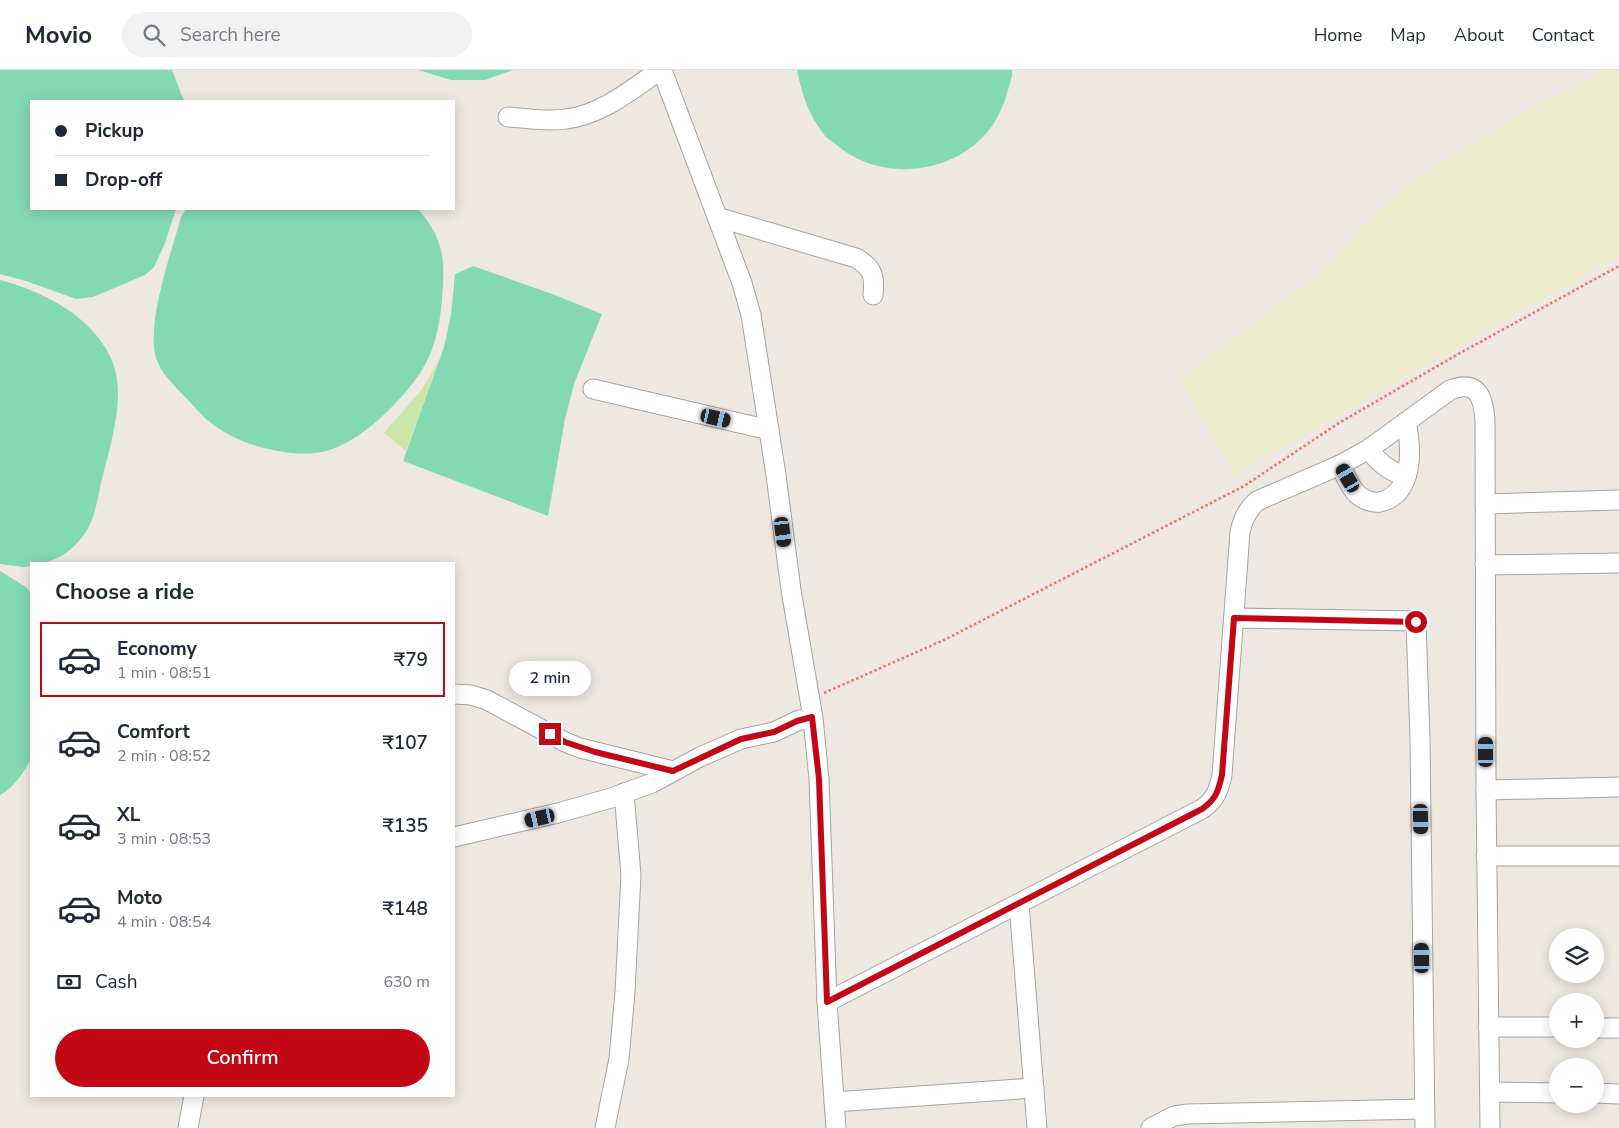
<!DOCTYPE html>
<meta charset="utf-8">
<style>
body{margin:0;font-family:"Nunito Sans",sans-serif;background:#f2f2f3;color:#1f2937;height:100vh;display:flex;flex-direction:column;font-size:19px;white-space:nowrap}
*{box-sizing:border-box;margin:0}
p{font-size:16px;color:#747a83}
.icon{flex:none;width:28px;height:28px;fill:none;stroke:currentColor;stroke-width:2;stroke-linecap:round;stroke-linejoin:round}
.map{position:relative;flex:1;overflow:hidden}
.sheet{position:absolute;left:30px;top:492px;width:425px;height:535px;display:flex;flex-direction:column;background:#fff;border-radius:0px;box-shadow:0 2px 12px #0003}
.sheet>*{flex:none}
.hud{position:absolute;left:30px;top:30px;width:425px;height:110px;border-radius:0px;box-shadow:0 2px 12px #0003;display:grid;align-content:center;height:110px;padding:0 25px;background:#fff}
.tools{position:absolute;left:1549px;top:858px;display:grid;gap:10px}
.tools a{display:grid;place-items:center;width:55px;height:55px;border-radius:50%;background:#fff;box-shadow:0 2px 12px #0003;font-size:25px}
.end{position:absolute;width:22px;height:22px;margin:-11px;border:6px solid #c20715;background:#fff;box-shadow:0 0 0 2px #fff}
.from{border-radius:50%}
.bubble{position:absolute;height:35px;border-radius:18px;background:#fff;box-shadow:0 2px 12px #0003;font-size:16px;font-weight:600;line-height:35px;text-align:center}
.car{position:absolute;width:15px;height:30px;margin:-15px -8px;border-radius:6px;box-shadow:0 0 4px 1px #0007;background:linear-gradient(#222 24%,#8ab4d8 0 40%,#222 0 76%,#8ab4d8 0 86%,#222 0)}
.hud b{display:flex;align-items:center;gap:18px;height:48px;font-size:19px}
.hud b+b{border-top:1px solid #e0e1e3}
.hud i{width:12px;height:12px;background:#1f2937}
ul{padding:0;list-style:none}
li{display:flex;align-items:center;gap:15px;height:75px;margin:0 10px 8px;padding:0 15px;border:2px solid transparent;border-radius:0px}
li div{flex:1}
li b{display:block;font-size:19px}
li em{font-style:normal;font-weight:600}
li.active{border-color:#c20715}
li>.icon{width:45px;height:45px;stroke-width:1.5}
h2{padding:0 25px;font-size:22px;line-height:60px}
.pay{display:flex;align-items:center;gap:12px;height:55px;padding:0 25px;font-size:19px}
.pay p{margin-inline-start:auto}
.action{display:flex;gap:10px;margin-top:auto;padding:10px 25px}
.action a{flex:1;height:58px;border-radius:30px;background:#c20715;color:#fff;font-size:20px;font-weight:600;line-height:58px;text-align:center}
header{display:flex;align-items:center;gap:30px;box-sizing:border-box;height:70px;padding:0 25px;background:#fff;border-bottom:1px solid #e0e1e3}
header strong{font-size:24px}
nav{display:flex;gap:28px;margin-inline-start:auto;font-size:18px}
.search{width:350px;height:45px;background:#f2f2f3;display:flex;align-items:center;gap:12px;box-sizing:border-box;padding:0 18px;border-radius:28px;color:#747a83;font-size:19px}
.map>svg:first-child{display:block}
.farmland{fill:#ececce}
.grass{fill:#cce6a9}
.pitch{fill:#83dab2}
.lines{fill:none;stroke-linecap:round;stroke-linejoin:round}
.minor-casing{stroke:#a3a3a3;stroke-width:21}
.path{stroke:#f4706c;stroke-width:2.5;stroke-dasharray:2.5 2.5;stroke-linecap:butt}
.minor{stroke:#fff;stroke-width:19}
.route{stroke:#c20715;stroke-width:6}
</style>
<header>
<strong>Movio</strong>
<div class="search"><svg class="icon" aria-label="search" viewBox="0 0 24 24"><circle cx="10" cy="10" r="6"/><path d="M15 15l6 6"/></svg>Search here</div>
<nav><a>Home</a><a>Map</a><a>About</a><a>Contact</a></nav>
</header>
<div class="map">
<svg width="1619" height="1058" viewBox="0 0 1619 1058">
<rect width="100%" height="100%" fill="#ede9e2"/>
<polygon class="farmland" points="1609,0 1619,0 1619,186 1234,405 1180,309 1321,203 1355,164 1406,115 1526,40"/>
<polygon class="grass" points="439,290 406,381 384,363 422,319"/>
<g class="pitch">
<polygon points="0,0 172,0 184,31 31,31 31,139 176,139 165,173 154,197 145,205 93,227 76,229 26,211 0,204"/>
<polygon points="418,0 513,0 485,10 451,10"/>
<path d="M797,0H1012V6C1006,28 1000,50 983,67C947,104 885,110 843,80C838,75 830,71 825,66C809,45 802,26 797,0Z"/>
<path d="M186,139H418C445,170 445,190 442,230C440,250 437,270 428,289C411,323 366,368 330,380C297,391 242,376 215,356C206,350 197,340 190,332C177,318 160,304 155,284C148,246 171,184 181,147Z"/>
<polygon points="473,196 555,225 602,244 574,314 565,349 548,446 403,391 444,277 451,245 455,204"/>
<path d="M0,210C42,221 90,245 110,286C128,322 111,372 102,409C98,425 96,445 87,460C75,480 55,494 31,494V496L23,497L0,494Z"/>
<path d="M0,501L26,517L31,523V689C23,703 15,717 0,725Z"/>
</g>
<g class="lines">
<defs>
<g id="minor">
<polyline points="662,0 742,213 751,245 776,405 791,520 813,648 819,709 827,932 836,1058"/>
<path d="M508,47C526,48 547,52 566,49C601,45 631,20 660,0"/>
<path d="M717,147L856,188C873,198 875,206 873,225"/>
<polyline points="593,319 769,360"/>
<path d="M1369,379C1379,394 1390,401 1406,407"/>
<path d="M1340,395C1345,405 1350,418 1358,425C1364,430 1373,433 1380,432C1414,424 1412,379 1406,352"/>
<polyline points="1485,434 1619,430"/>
<polyline points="1485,495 1619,493"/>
<polyline points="1234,548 1416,551 1420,669 1425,1058"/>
<polyline points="454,624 471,625 487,630 565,672 580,678 673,701"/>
<polyline points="1486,720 1619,717"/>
<polyline points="454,767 558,743 611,728 652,713 700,687 741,669 774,662 797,651 812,647"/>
<polyline points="1486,786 1619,786"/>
<polyline points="1019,834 1037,1058"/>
<path d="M827,932L1202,739C1215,730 1219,720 1222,705L1240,462C1243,449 1247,440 1257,431L1340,395L1369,379L1450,320C1477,310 1483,325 1485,350L1486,720L1490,1058"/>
<polyline points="1488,957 1558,957"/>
<polyline points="1595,958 1619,958"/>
<polyline points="1490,1022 1558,1023"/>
<polyline points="1595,1023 1619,1024"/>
<polyline points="834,1032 1034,1018"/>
<polyline points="188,1058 194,1026"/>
<polyline points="605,1058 619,989 625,922 631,805 624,723"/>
<polyline points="1151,1058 1174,1046 1188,1044 1424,1039"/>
</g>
</defs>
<use href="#minor" class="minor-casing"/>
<polyline class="path" points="824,623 944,570 1244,416 1339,353 1460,283 1619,196"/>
<use href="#minor" class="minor"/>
</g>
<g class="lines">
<path class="route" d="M550,664L565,672L595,682L673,701L741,669L774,662L797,651L812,647L819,709L827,932L1202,739C1216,729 1218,722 1222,705L1234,548L1416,552"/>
</g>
</svg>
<div class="tools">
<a><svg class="icon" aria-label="layers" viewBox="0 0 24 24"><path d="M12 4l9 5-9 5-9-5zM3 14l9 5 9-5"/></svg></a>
<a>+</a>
<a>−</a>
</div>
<i class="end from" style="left:1416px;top:552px"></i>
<i class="end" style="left:550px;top:664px"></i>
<div class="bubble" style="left:509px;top:591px;width:82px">2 min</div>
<i class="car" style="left:716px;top:348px;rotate:103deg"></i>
<i class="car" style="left:1348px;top:408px;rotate:330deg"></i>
<i class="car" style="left:783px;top:462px;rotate:173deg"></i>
<i class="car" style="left:1486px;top:682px;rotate:0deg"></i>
<i class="car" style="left:540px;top:748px;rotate:257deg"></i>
<i class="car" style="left:1421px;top:749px;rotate:179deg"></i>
<i class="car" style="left:1422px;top:888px;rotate:359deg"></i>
<div class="hud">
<b><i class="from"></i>Pickup</b>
<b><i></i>Drop-off</b>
</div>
<section class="sheet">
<h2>Choose a ride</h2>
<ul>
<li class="active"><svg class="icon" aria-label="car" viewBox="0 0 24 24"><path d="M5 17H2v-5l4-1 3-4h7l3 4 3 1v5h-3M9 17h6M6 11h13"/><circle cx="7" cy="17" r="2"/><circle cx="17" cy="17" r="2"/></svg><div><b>Economy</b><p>1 min · 08:51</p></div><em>₹79</em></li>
<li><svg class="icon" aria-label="car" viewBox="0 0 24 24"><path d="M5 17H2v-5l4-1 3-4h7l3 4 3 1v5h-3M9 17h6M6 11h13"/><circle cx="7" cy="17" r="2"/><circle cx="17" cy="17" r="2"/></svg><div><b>Comfort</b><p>2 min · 08:52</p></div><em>₹107</em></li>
<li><svg class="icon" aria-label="car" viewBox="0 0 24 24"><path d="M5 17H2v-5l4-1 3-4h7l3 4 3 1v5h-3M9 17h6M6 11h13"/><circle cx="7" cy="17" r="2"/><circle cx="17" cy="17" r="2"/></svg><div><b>XL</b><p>3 min · 08:53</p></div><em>₹135</em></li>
<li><svg class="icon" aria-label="car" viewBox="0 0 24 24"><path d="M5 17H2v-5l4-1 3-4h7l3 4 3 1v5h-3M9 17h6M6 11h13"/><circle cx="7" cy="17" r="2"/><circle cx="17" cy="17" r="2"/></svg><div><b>Moto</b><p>4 min · 08:54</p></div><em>₹148</em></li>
</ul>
<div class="pay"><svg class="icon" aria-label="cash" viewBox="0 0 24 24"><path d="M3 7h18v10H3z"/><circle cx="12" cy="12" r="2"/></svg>Cash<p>630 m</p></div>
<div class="action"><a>Confirm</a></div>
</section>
</div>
